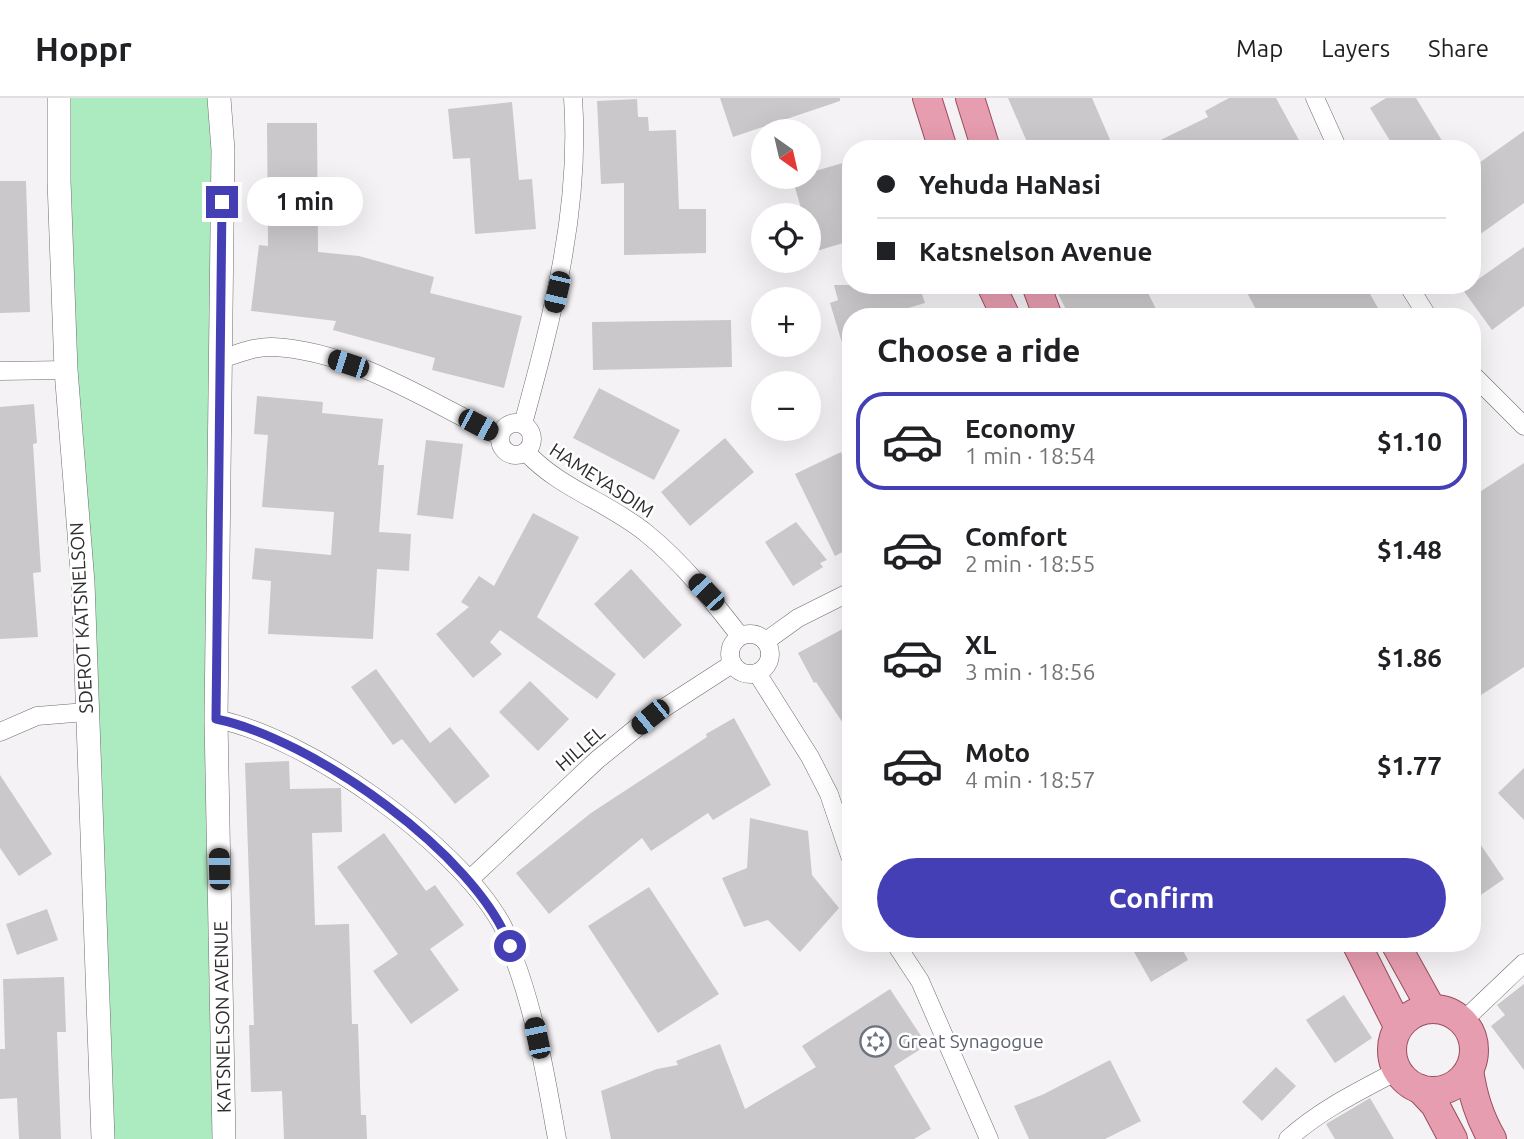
<!DOCTYPE html>
<meta charset="utf-8">
<style>
body{margin:0;font-family:Ubuntu,sans-serif;background:#f2f2f2;color:#202124;height:100vh;display:flex;flex-direction:column;font-size:26px;white-space:nowrap}
*{box-sizing:border-box;margin:0}
p{font-size:23px;color:#757577}
.icon{flex:none;width:38px;height:38px;fill:none;stroke:currentColor;stroke-width:2;stroke-linecap:round;stroke-linejoin:round}
.map{position:relative;flex:1;overflow:hidden}
.sheet{position:absolute;left:842px;top:210px;width:639px;height:644px;display:flex;flex-direction:column;background:#fff;border-radius:28px;box-shadow:0 7px 28px #0002}
.sheet>*{flex:none}
.guide{position:absolute;left:842px;top:42px;width:639px;height:154px;border-radius:28px;box-shadow:0 7px 28px #0002;display:grid;align-content:center;height:154px;padding:0 35px;background:#fff}
.needle{width:46px;rotate:146deg}
.buttons{position:absolute;left:751px;top:21px;display:grid;gap:14px}
.buttons a{display:grid;place-items:center;width:70px;height:70px;border-radius:50%;background:#fff;box-shadow:0 7px 28px #0002;font-size:35px}
.end{position:absolute;width:32px;height:32px;margin:-16px;border:9px solid #453fb5;background:#fff;box-shadow:0 0 0 4px #fff}
.from{border-radius:50%}
.bubble{position:absolute;height:49px;border-radius:24px;background:#fff;box-shadow:0 7px 28px #0002;font-size:23px;font-weight:600;line-height:49px;text-align:center}
.car{position:absolute;width:21px;height:42px;margin:-21px -10px;border-radius:9px;box-shadow:0 0 5px 2px #0007;background:linear-gradient(#222 24%,#8ab4d8 0 40%,#222 0 76%,#8ab4d8 0 86%,#222 0)}
.guide b{display:flex;align-items:center;gap:24px;height:66px;font-size:26px}
.guide b+b{border-top:2px solid #e0e0e0}
.guide i{width:18px;height:18px;background:#202124}
ul{padding:0;list-style:none}
li{display:flex;align-items:center;gap:21px;height:98px;margin:0 14px 10px;padding:0 21px;border:4px solid transparent;border-radius:28px}
li div{flex:1}
li b{display:block;font-size:26px}
li em{font-style:normal;font-weight:600}
li.current{border-color:#453fb5}
li>.icon{width:63px;height:63px;stroke-width:1.5}
h2{padding:0 35px;font-size:32px;line-height:84px}
.primary-button{display:flex;gap:14px;margin-top:auto;padding:14px 35px}
.primary-button a{flex:1;height:80px;border-radius:42px;background:#453fb5;color:#fff;font-size:28px;font-weight:600;line-height:80px;text-align:center}
header{display:flex;align-items:center;gap:42px;box-sizing:border-box;height:98px;padding:0 35px;background:#fff;border-bottom:2px solid #e0e0e0}
header strong{font-size:33px}
nav{display:flex;gap:38px;margin-inline-start:auto;font-size:24px}
.map>svg:first-child{display:block}
.green{fill:#aceabf}
.building{fill:#cac8ca}
.lines{fill:none;stroke-linecap:round;stroke-linejoin:round}
.minor-casing{stroke:#6f6d6f;stroke-width:19}
.tertiary-casing{stroke:#6f6d6f;stroke-width:24}
.primary-casing{stroke:#9b4c5f;stroke-width:30}
.minor{stroke:#fff;stroke-width:18}
.tertiary{stroke:#fff;stroke-width:23}
.primary{stroke:#e69daf;stroke-width:28}
.route{stroke:#453fb5;stroke-width:9}
.labels{text-anchor:middle;dominant-baseline:central;stroke-width:5;stroke-linejoin:round;paint-order:stroke}
.street-label{font-size:19px;fill:#2e2d2e;stroke:#fff}
.worship-label{font-size:19px;fill:#5b616d;stroke:#fff;text-anchor:start}
</style>
<header>
<strong>Hoppr</strong>
<nav><a>Map</a><a>Layers</a><a>Share</a></nav>
</header>
<div class="map">
<svg width="1524" height="1041" viewBox="0 0 1524 1041">
<rect width="100%" height="100%" fill="#f5f2f5"/>
<polygon class="green" points="68,0 210,0 213,12 222,1041 111,1041 73,270"/>
<g class="building">
<polygon points="720,0 840,0 840,3 733,39"/>
<polygon points="1008,0 1092,0 1114,51 1030,51"/>
<polygon points="1229,0 1276,0 1300,44 1287,51 1142,51 1208,19 1205,13"/>
<polygon points="1386,0 1416,0 1447,51 1395,51 1370,10"/>
<polygon points="637,1 638,19 648,19 649,33 676,32 679,111 706,111 706,155 624,157 624,85 601,86 597,3"/>
<polygon points="512,4 519,82 532,81 536,131 475,136 470,60 453,61 448,11"/>
<polygon points="267,25 317,25 318,154 359,158 434,179 430,195 522,218 504,290 432,272 435,260 333,232 336,223 251,213 259,147 268,148"/>
<polygon points="1524,33 1524,105 1472,142 1472,70"/>
<polygon points="850,63 850,143 813,154 808,137 808,117 803,117 792,79 808,79 808,75"/>
<polygon points="0,83 26,83 30,214 0,215"/>
<polygon points="1524,149 1524,208 1492,232 1463,192"/>
<polygon points="834,187 919,187 925,205 878,219 850,219 850,257 846,258 830,205 838,202"/>
<polygon points="1072,187 1144,187 1160,219 1070,219 1057,194"/>
<polygon points="1243,187 1365,187 1383,219 1260,219"/>
<polygon points="731,222 732,269 593,272 592,224"/>
<polygon points="599,290 680,332 654,382 573,340"/>
<polygon points="257,298 323,304 322,315 383,321 378,367 384,367 379,434 411,436 409,473 377,471 373,541 268,536 271,483 252,481 255,450 331,457 334,414 262,409 268,337 254,336"/>
<polygon points="34,306 37,345 33,346 41,474 33,475 38,539 0,541 0,309"/>
<polygon points="725,340 754,374 690,428 661,394"/>
<polygon points="426,342 463,346 453,421 417,417"/>
<polygon points="841,354 850,374 850,450 835,458 795,376"/>
<polygon points="1524,365 1524,569 1472,603 1472,399"/>
<polygon points="533,415 579,439 537,519 616,576 597,601 500,532 490,544 502,556 473,580 436,536 469,509 461,504 479,478 494,488"/>
<polygon points="796,424 827,462 820,465 823,469 793,488 765,444"/>
<polygon points="631,471 682,527 644,561 594,506"/>
<polygon points="850,527 850,636 816,584 814,585 798,555"/>
<polygon points="376,571 430,645 450,629 490,678 455,706 402,641 393,647 351,589"/>
<polygon points="530,583 569,621 538,653 499,614"/>
<polygon points="734,620 771,687 713,722 708,715 651,753 642,740 549,816 516,775 591,715 707,639 706,636"/>
<polygon points="289,663 290,691 341,690 342,734 312,735 315,827 349,826 352,926 358,926 361,1017 366,1017 367,1041 284,1041 282,993 251,994 249,927 254,927 245,665"/>
<polygon points="1524,670 1524,722 1498,695"/>
<polygon points="0,677 52,756 19,778 0,750"/>
<polygon points="750,720 808,733 812,777 839,810 800,854 768,822 744,829 722,780 747,770"/>
<polygon points="1472,734 1504,781 1472,803"/>
<polygon points="384,735 426,793 435,787 464,827 430,851 459,892 411,926 373,873 398,856 337,769"/>
<polygon points="649,789 719,896 658,935 588,828"/>
<polygon points="47,811 58,842 17,857 6,826"/>
<polygon points="1129,845 1179,845 1188,862 1151,884"/>
<polygon points="64,879 66,934 57,934 61,1041 19,1041 17,1000 0,1001 0,951 5,951 3,881"/>
<polygon points="1524,886 1524,972 1491,928 1505,917 1497,907"/>
<polygon points="890,891 927,947 894,968 931,1031 914,1041 611,1041 601,993 657,971 678,967 676,963 720,946 745,1011 816,969 802,948"/>
<polygon points="1344,897 1372,940 1335,965 1306,922"/>
<polygon points="1110,962 1141,1023 1105,1041 1029,1041 1014,1008 1044,996"/>
<polygon points="1276,969 1296,988 1262,1023 1242,1004"/>
<polygon points="1370,1000 1394,1041 1335,1041 1326,1026"/>
</g>
<g class="lines">
<defs>
<g id="minor">
<polyline points="1315,0 1338,51"/>
<polyline points="1408,187 1428,219"/>
<path d="M221,261C238,256 255,248 273,249C354,253 429,304 500,338"/>
<polyline points="0,273 66,272"/>
<polyline points="1472,276 1524,328"/>
<circle cx="516" cy="341" r="16"/>
<path d="M523,326C552,219 581,112 573,0"/>
<path d="M526,354C559,390 608,404 646,435C682,464 712,502 740,538"/>
<circle cx="750" cy="556" r="20"/>
<polyline points="766,543 798,520 850,494"/>
<polyline points="757,575 810,659 829,696 850,758"/>
<path d="M216,621C307,639 455,744 501,825C507,835 510,848 514,860C536,918 546,980 557,1041"/>
<polyline points="0,634 37,618 86,614"/>
<polyline points="469,782 597,662 650,619 732,566"/>
<polyline points="895,845 920,883 989,1041"/>
<polyline points="1463,923 1524,865"/>
<path d="M1288,1041C1320,1012 1359,993 1397,973"/>
</g>
<g id="tertiary">
<polyline points="59,0 59,83 66,272 83,485 103,1041"/>
<polyline points="219,0 223,52 216,621 224,1041"/>
</g>
<g id="primary">
<polyline points="927,0 943,51"/>
<polyline points="970,0 986,51"/>
<polyline points="991,187 1006,219"/>
<polyline points="1036,187 1048,219"/>
<polyline points="1356,845 1398,928"/>
<polyline points="1395,845 1431,910"/>
<circle cx="1433" cy="952" r="41"/>
<path d="M1469,972C1473,998 1479,1018 1492,1041"/>
<polyline points="1420,991 1435,1007 1453,1041"/>
</g>
</defs>
<use href="#minor" class="minor-casing"/>
<use href="#tertiary" class="tertiary-casing"/>
<use href="#primary" class="primary-casing"/>
<use href="#minor" class="minor"/>
<use href="#tertiary" class="tertiary"/>
<use href="#primary" class="primary"/>
</g>
<g class="lines">
<path class="route" d="M222,104L216,621C311,640 476,756 510,848"/>
</g>
<defs>
<symbol id="synagogue-ring" viewBox="-11 -11 22 22"><circle r="9.5" fill="#fff" stroke="#6b7280" stroke-width="1.5"/><path d="M0-6.5L5.6 3.2H-5.6ZM0 6.5L5.6-3.2H-5.6Z" fill="#6b7280"/></symbol>
</defs>
<g fill-rule="evenodd">
<use href="#synagogue-ring" x="858" y="926" width="35" height="35"/>
</g>
<g class="labels">
<g class="street-label">
<text transform="translate(602 382) rotate(33)">HAMEYASDIM</text>
<text transform="translate(81 520) rotate(-93)">SDEROT KATSNELSON</text>
<text transform="translate(580 650) rotate(-41)">HILLEL</text>
<text transform="translate(222 919) rotate(-91)">KATSNELSON AVENUE</text>
</g>
<g class="worship-label">
<text x="898" y="943">Great Synagogue</text>
</g>
</g>
</svg>
<div class="buttons">
<a><svg class="needle" viewBox="-14 -14 28 28"><path d="M0-13l5 13h-10z" fill="#e53935"/><path d="M0 13l5-13h-10z" fill="#757577"/></svg></a>
<a><svg class="icon" aria-label="locate" viewBox="0 0 24 24"><circle cx="12" cy="12" r="6"/><path d="M12 2v4M12 18v4M2 12h4M18 12h4"/></svg></a>
<a>+</a>
<a>−</a>
</div>
<i class="end from" style="left:510px;top:848px"></i>
<i class="end" style="left:222px;top:104px"></i>
<div class="bubble" style="left:247px;top:79px;width:116px">1 min</div>
<i class="car" style="left:557px;top:194px;rotate:193deg"></i>
<i class="car" style="left:348px;top:266px;rotate:288deg"></i>
<i class="car" style="left:478px;top:327px;rotate:118deg"></i>
<i class="car" style="left:706px;top:494px;rotate:317deg"></i>
<i class="car" style="left:650px;top:619px;rotate:231deg"></i>
<i class="car" style="left:219px;top:771px;rotate:359deg"></i>
<i class="car" style="left:537px;top:940px;rotate:348deg"></i>
<div class="guide">
<b><i class="from"></i>Yehuda HaNasi</b>
<b><i></i>Katsnelson Avenue</b>
</div>
<section class="sheet">
<h2>Choose a ride</h2>
<ul>
<li class="current"><svg class="icon" aria-label="car" viewBox="0 0 24 24"><path d="M5 17H2v-5l4-1 3-4h7l3 4 3 1v5h-3M9 17h6M6 11h13"/><circle cx="7" cy="17" r="2"/><circle cx="17" cy="17" r="2"/></svg><div><b>Economy</b><p>1 min · 18:54</p></div><em>$1.10</em></li>
<li><svg class="icon" aria-label="car" viewBox="0 0 24 24"><path d="M5 17H2v-5l4-1 3-4h7l3 4 3 1v5h-3M9 17h6M6 11h13"/><circle cx="7" cy="17" r="2"/><circle cx="17" cy="17" r="2"/></svg><div><b>Comfort</b><p>2 min · 18:55</p></div><em>$1.48</em></li>
<li><svg class="icon" aria-label="car" viewBox="0 0 24 24"><path d="M5 17H2v-5l4-1 3-4h7l3 4 3 1v5h-3M9 17h6M6 11h13"/><circle cx="7" cy="17" r="2"/><circle cx="17" cy="17" r="2"/></svg><div><b>XL</b><p>3 min · 18:56</p></div><em>$1.86</em></li>
<li><svg class="icon" aria-label="car" viewBox="0 0 24 24"><path d="M5 17H2v-5l4-1 3-4h7l3 4 3 1v5h-3M9 17h6M6 11h13"/><circle cx="7" cy="17" r="2"/><circle cx="17" cy="17" r="2"/></svg><div><b>Moto</b><p>4 min · 18:57</p></div><em>$1.77</em></li>
</ul>
<div class="primary-button"><a>Confirm</a></div>
</section>
</div>
